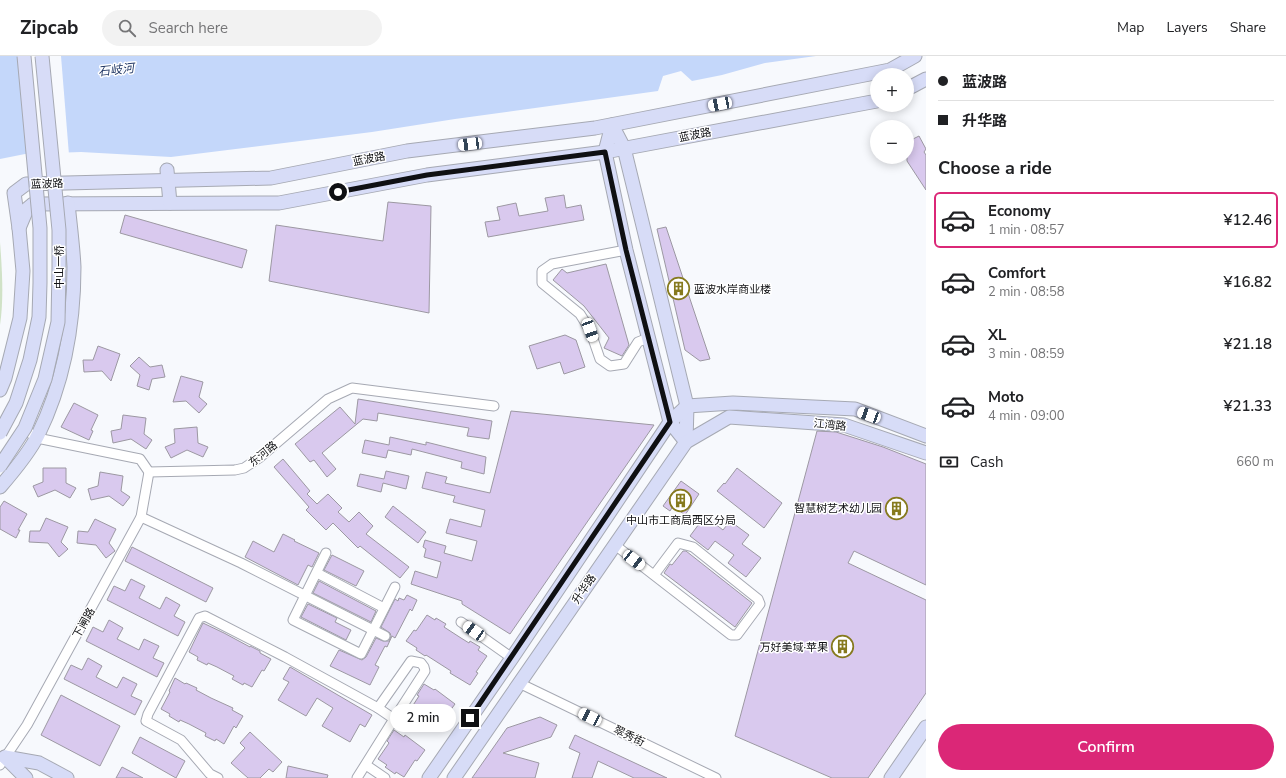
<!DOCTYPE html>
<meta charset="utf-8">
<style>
body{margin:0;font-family:"Nunito Sans","Noto Sans SC",sans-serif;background:#f2f2f2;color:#202124;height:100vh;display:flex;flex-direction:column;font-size:15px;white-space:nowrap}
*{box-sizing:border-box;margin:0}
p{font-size:13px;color:#757577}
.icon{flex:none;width:22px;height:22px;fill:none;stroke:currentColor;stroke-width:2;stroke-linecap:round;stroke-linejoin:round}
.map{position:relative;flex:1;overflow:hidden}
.panel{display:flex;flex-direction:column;background:#fff;width:360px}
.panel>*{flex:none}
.hud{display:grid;align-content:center;height:88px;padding:0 12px;background:#fff}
.controls{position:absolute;left:870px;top:12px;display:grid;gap:8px}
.controls a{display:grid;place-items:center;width:44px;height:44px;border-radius:50%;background:#fff;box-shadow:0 2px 10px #0003;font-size:20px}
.end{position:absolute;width:18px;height:18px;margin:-9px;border:5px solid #0f1013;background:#fff;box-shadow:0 0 0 2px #fff}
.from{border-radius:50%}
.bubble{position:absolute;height:28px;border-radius:14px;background:#fff;box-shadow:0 2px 10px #0003;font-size:13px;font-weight:600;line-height:28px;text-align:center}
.car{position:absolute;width:12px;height:24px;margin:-12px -6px;border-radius:5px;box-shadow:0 0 3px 1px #0007;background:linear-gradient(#fff 24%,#345 0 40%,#fff 0 76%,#345 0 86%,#fff 0)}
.hud b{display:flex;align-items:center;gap:14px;height:38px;font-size:15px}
.hud b+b{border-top:1px solid #e0e0e0}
.hud i{width:10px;height:10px;background:#202124}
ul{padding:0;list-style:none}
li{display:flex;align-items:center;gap:12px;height:56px;margin:0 8px 6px;padding:0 4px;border:2px solid transparent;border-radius:6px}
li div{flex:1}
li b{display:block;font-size:15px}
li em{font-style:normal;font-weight:600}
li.active{border-color:#db2777}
li>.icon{width:36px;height:36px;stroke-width:1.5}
h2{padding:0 12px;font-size:18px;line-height:48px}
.pay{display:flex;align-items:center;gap:10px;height:44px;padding:0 12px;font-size:15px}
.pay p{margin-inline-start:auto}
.button{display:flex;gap:8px;margin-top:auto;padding:8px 12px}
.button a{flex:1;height:46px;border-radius:24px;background:#db2777;color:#fff;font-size:16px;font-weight:600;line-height:46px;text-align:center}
header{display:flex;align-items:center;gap:24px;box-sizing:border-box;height:56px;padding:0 20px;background:#fff;border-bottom:1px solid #e0e0e0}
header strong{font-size:19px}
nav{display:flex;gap:22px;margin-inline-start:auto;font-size:14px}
.search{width:280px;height:36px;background:#f2f2f2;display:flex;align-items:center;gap:10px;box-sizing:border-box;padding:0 14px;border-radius:22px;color:#757577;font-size:15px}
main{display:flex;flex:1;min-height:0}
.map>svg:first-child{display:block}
.green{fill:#d0e2c7}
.water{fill:#c4d7fa}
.pier{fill:#f7f9fd}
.building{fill:#d9c9ee;stroke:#9c98a2}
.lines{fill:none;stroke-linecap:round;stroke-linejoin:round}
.street-casing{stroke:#a6a9b3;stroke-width:11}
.secondary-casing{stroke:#a6a9b3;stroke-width:15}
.street{stroke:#fff;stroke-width:9}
.secondary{stroke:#d7dcf7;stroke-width:13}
.secondary-bridge-casing{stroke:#a6a9b3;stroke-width:15;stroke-linecap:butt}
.secondary-bridge{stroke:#d7dcf7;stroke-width:13}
.route{stroke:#0f1013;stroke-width:5}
.labels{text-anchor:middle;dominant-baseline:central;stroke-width:3;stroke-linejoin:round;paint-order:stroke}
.street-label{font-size:11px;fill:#0f1013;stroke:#fff}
.poi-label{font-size:11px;fill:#0f1013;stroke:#fff;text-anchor:end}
.water-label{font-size:12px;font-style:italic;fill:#223865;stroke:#fff}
</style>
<header>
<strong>Zipcab</strong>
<div class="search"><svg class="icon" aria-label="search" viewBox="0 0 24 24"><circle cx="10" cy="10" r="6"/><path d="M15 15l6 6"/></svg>Search here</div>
<nav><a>Map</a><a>Layers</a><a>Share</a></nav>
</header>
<main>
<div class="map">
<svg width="926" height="722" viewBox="0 0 926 722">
<rect width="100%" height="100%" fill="#f7f9fd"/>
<path class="green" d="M0,186C2,213 4,242 0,269Z"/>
<polygon class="water" points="0,0 816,0 765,7 722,19 692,25 681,15 663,20 658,35 455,63 372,76 171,101 81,96 25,98 0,103"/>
<polygon class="pier" points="19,0 61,0 69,99 28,100"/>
<g class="building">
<polygon points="919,80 926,93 924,96 926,99 926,134 907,105 907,86"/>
<polygon points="564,139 566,152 581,149 584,164 488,181 485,166 500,164 497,151 516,147 519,160 548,155 545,142"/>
<polygon points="388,146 431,150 429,257 269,225 276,169 383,185"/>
<polygon points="125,159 247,194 242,212 120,177"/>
<polygon points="666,171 710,303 700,305 685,294 657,173"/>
<polygon points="606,208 629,289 622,300 604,292 609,282 584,250 553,224 562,213 567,217"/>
<polygon points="565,279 576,284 585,311 564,318 560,306 537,313 529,290"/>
<polygon points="98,290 120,298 111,325 102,315 84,316 83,304 93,304"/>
<polygon points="139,301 150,311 162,309 165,321 152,323 149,334 137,330 140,319 130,310"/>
<polygon points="181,320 203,326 199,341 207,348 199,357 186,345 173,346"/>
<polygon points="358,343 492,365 489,383 467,380 469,372 378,357 377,365 363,363 322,397 336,413 327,421 314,404 310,406 295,388 340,351 355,368"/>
<polygon points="74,347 98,359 91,374 93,375 89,384 61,371"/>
<polygon points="511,355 654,369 510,578 462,548 462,545 411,528 415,515 437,522 441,506 424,501 426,493 423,491 425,484 446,490 444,497 472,505 477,485 446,477 450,463 481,471 485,454 453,446 455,440 422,432 426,416 447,421 445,427 490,437"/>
<polygon points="123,359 146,362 144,378 152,384 146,393 131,383 113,387 111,375 121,373"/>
<polygon points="197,371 198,387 208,391 203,401 187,394 171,402 165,391 175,387 174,373"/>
<polygon points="817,375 836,376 883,391 926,408 926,529 854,495 848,507 926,544 926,637 868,722 832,722 735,680"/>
<polygon points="390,381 426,389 426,386 486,401 484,418 461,412 462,406 412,393 411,399 388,394 386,402 362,397 365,384 389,389"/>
<polygon points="283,403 310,435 307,438 317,448 328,438 342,452 338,456 349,466 359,456 373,470 366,478 409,511 400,522 360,490 358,492 333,467 326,474 306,454 309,451 274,411"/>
<polygon points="43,412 66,412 66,427 76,432 70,442 55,434 38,441 33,430 43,426"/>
<polygon points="737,412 782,447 764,472 717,435 724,427 725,428"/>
<polygon points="386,415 409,420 406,433 383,427 381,436 357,430 360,418 384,423"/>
<polygon points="100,416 123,420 121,435 130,441 123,450 109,440 91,444 88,433 98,430"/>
<polygon points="681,425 699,438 685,459 673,450 670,455 663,450"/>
<polygon points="4,445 27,458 18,474 20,474 16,482 0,473 0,451"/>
<polygon points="393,450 426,476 418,487 385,461"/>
<polygon points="705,460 723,474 730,465 749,479 742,488 761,502 746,521 728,507 734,499 715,485 708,494 690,480"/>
<polygon points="46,462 68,471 61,486 68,493 59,501 48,487 29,486 30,475 40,475"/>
<polygon points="95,463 116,473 109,487 115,495 106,502 96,489 77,487 78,475 88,476"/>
<polygon points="283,478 295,484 294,485 319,497 312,511 308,509 298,529 245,501 253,485 274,496"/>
<polygon points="132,491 213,532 206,546 125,505"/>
<polygon points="683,495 686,495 752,547 735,571 664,517 670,508 672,509"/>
<polygon points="332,499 364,515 356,530 324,514"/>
<polygon points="131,523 145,530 139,542 160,553 166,541 180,549 174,560 185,566 178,580 107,544 114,530 125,535"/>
<polygon points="319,525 376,555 371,566 313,537"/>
<polygon points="407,539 417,544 412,555 410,553 395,582 392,580 387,591 385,590 375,609 379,611 370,629 330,610 339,594 362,604 366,601 376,582 383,585 389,585 391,580 390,577 381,571 395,543 398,545 399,542 404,544"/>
<polygon points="308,548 337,562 335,566 351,574 346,584 301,561"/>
<polygon points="427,559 435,564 436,562 446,568 444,571 461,582 469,587 470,585 480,591 478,594 487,600 476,616 478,617 470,629 450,617 451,615 426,599 425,600 416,594 417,592 406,585 414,574 416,575"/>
<polygon points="109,564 123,572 117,583 139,594 144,583 159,590 153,602 164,607 157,621 86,585 93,571 103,576"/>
<polygon points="203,567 224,577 250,591 250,590 260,595 260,597 271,603 264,615 262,614 252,631 244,627 243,629 232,623 234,620 217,611 208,607 207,609 197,604 198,601 189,596"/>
<polygon points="88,602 102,610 96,621 117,632 123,621 137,628 131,640 142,645 135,659 64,623 71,609 82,614"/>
<polygon points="290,611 372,659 365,671 360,668 350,686 322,670 333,652 317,642 306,660 278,644 289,626 283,623"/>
<polygon points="175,622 185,628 186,627 197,632 196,634 211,642 233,652 232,654 243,660 236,672 234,670 224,688 216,683 215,685 205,680 206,677 189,668 180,664 179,666 169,660 170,658 161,653 170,636 169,635"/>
<polygon points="424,628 434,634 435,633 455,648 447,659 445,658 434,674 426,669 425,671 415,665 417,662 408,657 419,640 417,639"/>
<polygon points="61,639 120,670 100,710 41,679"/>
<polygon points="540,661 557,669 551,681 503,697 539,707 535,722 472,722 507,672"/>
<polygon points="394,674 404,681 405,679 425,694 417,705 415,704 404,721 396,716 395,718 385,711 387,709 378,703 389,687 387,685"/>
<polygon points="250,676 282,706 273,716 269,713 260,722 248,722 231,707 245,692 240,687"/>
<polygon points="575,679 667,722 634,722 598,705 592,722 572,722 580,697 569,692"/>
<polygon points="140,681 185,705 176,722 132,697"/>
<polygon points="288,710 328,719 327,722 286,722"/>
<polygon points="122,711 143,722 116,722"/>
</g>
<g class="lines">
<defs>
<g id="street">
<polyline points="626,194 552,208 542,215 542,227 580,258 590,274 600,303 610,310 624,308 638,286 648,282"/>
<polyline points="24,373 37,382 140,403 149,416"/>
<polyline points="149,416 235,414 244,412 259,402 328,343 352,332 494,350"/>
<polyline points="141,461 241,507 385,580"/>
<polyline points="615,489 731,579 737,579 760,548 758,543 693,491 678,487 654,519"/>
<polyline points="326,497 293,564 361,598 395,531"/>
<polyline points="317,517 384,552"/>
<polyline points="461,566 512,602"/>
<polyline points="519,627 716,722"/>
<polyline points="378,652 411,605 421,607 424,611 425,615 394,663"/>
<polyline points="0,709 27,669 141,461 149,416"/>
<polyline points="366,709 385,722"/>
<polyline points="218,722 210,718 181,684 146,665 148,658 199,562 205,560 285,601 378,652 394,663 357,722"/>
</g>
<g id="secondary">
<polyline points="907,33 926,23"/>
<polyline points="877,45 605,96 427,119 279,147 33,148 27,153 19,172 14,137 26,128 271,122 407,95 595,72 890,14 915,0"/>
<polygon points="612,69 624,92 687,350 686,386 670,366 626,194 605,96"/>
<polyline points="167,114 170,147"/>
<polyline points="0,334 5,322 20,262 23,215 19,172"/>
<path d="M0,431C13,416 29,397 38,379C64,326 74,270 74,211C73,190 70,168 68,147"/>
<polyline points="5,701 39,707 67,722"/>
<polyline points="5,701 26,722"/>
<polyline points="429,722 512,602 670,366 687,350 733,347 855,353 926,380"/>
<polyline points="454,722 686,386 729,361 844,369 926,397"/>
<polyline points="891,722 926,671"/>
</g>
</defs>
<use href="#street" class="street-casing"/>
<use href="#secondary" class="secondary-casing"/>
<use href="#street" class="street"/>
<use href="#secondary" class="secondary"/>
<defs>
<g id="secondary-bridge">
<polyline points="0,377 16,347 30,304 39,261 40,227 40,172 24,0"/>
<polyline points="0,410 25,372 45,323 58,266 59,212 59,174 42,0"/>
</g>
</defs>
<use href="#secondary-bridge" class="secondary-bridge-casing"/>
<use href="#secondary-bridge" class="secondary-bridge"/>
</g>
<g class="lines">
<polyline class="route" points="338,136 427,119 605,96 626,194 670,366 470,662"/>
</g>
<defs>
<symbol id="building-ring" viewBox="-11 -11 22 22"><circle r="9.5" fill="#fff" stroke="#867a1e" stroke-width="1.5"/><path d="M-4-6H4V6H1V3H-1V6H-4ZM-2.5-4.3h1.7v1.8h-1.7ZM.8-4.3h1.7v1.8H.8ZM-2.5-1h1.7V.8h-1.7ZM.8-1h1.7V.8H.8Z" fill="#867a1e"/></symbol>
</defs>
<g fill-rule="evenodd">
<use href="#building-ring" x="666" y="220" width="25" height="25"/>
<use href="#building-ring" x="668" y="432" width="25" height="25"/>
<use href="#building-ring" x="884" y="440" width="25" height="25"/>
<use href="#building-ring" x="830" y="578" width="25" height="25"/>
</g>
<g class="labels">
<g class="street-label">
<text transform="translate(695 79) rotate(-11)">蓝波路</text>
<text transform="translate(369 103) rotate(-11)">蓝波路</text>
<text transform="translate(47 128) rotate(-2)">蓝波路</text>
<text transform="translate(59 211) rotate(-90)">中山一桥</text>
<text transform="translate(830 369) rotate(6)">江湾路</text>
<text transform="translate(263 398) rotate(-39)">东河路</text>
<text transform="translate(584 533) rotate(-55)">升华路</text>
<text transform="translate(84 567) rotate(-61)">下闸路</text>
<text transform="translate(629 680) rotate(26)">翠秀街</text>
</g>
<g class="poi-label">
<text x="694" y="233" text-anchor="start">蓝波水岸商业楼</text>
<text x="882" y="452">智慧树艺术幼儿园</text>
<text x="681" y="464" text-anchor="middle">中山市工商局西区分局</text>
<text x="828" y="591">万好美域·苹果</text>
</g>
<g class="water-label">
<text transform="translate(116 14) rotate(-6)">石岐河</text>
</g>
</g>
</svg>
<div class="controls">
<a>+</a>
<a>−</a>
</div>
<i class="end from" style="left:338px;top:136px"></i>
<i class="end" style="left:470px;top:662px"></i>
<div class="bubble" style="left:390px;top:648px;width:66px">2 min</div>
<i class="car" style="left:720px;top:48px;rotate:259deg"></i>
<i class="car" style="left:470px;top:88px;rotate:263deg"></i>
<i class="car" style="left:590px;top:274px;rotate:160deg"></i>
<i class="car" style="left:869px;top:359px;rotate:290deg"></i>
<i class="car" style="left:634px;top:504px;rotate:128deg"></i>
<i class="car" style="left:474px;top:575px;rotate:305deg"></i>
<i class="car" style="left:590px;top:661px;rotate:296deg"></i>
</div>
<section class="panel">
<div class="hud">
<b><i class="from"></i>蓝波路</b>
<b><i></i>升华路</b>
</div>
<h2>Choose a ride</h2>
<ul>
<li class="active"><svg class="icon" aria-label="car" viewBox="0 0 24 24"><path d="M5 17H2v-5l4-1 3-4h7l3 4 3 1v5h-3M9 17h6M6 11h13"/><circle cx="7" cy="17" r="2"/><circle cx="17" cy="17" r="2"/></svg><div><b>Economy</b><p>1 min · 08:57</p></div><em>¥12.46</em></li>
<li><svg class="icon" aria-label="car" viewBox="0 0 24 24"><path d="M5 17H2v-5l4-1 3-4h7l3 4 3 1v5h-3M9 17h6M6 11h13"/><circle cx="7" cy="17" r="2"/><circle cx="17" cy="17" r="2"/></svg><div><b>Comfort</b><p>2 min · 08:58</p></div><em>¥16.82</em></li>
<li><svg class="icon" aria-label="car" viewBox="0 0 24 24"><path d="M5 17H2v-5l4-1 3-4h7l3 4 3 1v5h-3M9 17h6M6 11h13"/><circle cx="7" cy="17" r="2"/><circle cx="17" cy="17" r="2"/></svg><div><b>XL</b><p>3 min · 08:59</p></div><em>¥21.18</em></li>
<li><svg class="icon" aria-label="car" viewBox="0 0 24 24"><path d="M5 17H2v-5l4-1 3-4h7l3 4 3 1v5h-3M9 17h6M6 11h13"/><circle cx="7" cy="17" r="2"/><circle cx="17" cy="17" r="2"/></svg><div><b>Moto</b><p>4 min · 09:00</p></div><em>¥21.33</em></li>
</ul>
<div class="pay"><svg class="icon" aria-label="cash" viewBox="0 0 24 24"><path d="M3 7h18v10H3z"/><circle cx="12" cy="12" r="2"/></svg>Cash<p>660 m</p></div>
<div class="button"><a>Confirm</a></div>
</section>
</main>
